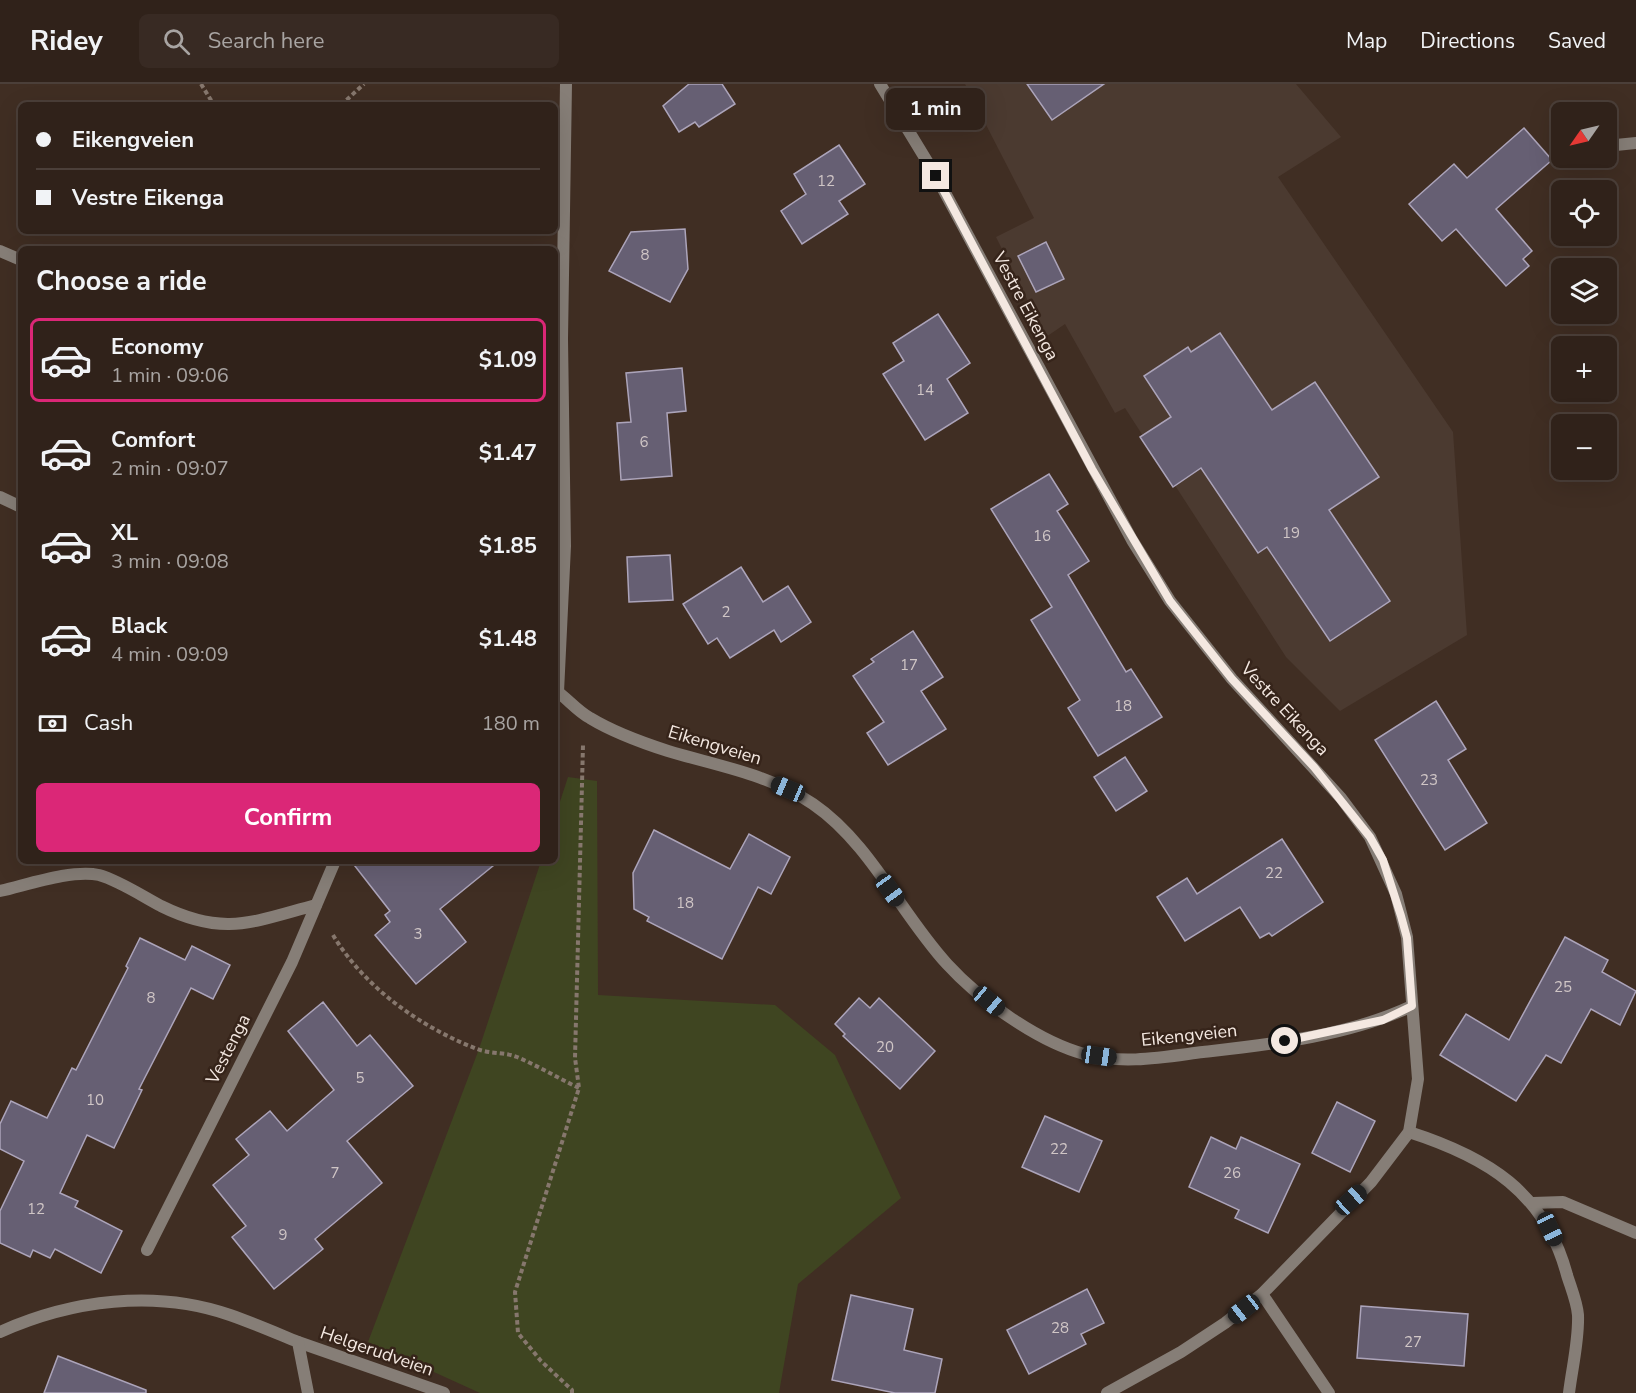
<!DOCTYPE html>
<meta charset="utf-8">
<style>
body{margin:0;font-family:"Nunito Sans",sans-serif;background:#382a23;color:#f1f3f6;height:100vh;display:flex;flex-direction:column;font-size:22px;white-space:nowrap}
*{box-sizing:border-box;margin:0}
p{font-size:20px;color:#a8a4a2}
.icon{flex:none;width:33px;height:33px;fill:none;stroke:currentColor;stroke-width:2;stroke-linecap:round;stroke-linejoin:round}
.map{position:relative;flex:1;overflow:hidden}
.details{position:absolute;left:18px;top:162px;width:540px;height:618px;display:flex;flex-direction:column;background:#30221a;border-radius:9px;box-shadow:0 6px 24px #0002,0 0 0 2px #4b3f39}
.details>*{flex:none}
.top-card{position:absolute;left:18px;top:18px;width:540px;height:132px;border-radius:9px;box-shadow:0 6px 24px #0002,0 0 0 2px #4b3f39;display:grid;align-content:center;height:132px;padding:0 18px;background:#30221a}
.needle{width:39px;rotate:236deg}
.controls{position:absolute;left:1551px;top:18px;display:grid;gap:12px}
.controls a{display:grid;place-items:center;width:66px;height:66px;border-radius:9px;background:#30221a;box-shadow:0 6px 24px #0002,0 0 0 2px #4b3f39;font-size:30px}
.end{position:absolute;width:27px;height:27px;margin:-14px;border:8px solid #f4e8e1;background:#111;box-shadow:0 0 0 3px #111}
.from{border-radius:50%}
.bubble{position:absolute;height:42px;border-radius:9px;background:#30221a;box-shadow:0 6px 24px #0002,0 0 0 2px #4b3f39;font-size:20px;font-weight:700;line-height:42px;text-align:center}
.car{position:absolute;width:18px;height:36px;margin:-18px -9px;border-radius:8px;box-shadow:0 0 4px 2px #0007;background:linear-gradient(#222 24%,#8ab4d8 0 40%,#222 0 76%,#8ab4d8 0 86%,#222 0)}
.top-card b{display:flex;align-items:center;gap:21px;height:57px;font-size:22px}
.top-card b+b{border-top:2px solid #4b3f39}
.top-card i{width:15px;height:15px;background:#f1f3f6}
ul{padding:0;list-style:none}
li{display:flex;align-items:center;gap:18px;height:84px;margin:0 12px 9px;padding:0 6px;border:3px solid transparent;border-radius:9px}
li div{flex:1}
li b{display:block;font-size:22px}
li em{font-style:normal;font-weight:700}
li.selected{border-color:#db2777}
li>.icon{width:54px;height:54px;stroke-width:1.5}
h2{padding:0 18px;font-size:27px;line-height:72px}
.pay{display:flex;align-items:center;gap:15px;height:66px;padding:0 18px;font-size:22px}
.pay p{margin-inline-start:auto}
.button{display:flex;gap:12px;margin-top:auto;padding:12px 18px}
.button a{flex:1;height:69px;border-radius:9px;background:#db2777;color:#fff;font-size:24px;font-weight:700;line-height:69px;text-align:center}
header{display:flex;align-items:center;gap:36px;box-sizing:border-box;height:84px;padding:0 30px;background:#30221a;border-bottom:2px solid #4b3f39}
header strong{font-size:28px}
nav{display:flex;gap:33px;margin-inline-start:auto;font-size:21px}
.search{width:420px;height:54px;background:#382a23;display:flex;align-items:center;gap:15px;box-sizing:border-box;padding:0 21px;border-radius:9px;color:#a8a4a2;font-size:22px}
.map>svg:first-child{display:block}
.education{fill:#4b3a30}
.green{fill:#3f4521}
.building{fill:#665f73;stroke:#aca4ba;stroke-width:1.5}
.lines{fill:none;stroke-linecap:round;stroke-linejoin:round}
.path{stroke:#86776d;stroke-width:4;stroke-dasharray:4.5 3;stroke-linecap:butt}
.service{stroke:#867e77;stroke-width:12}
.minor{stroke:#867e77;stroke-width:12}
.route{stroke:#f4e8e1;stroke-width:8}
.labels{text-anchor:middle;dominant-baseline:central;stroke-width:5;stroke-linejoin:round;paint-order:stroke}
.number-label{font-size:15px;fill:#d0c6c6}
.street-label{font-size:18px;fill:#f4e8e1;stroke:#36241a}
</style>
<header>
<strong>Ridey</strong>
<div class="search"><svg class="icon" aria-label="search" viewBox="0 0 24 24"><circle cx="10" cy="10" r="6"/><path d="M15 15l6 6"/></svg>Search here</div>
<nav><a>Map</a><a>Directions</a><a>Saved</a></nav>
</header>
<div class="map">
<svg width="1636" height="1309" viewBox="0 0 1636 1309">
<rect width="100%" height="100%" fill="#402e23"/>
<polygon class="education" points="965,0 1296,0 1341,53 1278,93 1453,348 1467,551 1340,627 1286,573 1125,324 1115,329 1065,240 1046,253 996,153 1034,134"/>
<polygon class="green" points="568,693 597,697 598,911 775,921 835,971 901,1114 798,1200 779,1309 480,1309 368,1258 479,965 541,777 555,777 555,733"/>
<g class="building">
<polygon points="689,0 722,0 735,20 699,43 695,38 679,48 663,22"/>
<polygon points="1027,0 1104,0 1052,36"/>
<polygon points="1524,44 1552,76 1496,125 1532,167 1523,175 1529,182 1506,202 1456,145 1442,157 1409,120 1454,80 1467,94"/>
<polygon points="839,61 865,100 839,117 848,130 802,160 781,127 806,110 794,90"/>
<polygon points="685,145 688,185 670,218 609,187 631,148"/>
<polygon points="1046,158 1064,195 1036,208 1018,172"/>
<polygon points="938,230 970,279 947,295 968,329 925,356 883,290 904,277 893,259"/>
<polygon points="1220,249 1272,326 1315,298 1379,393 1329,426 1390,517 1330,557 1267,463 1258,469 1201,384 1173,403 1140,353 1171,333 1144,292 1188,263 1191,268"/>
<polygon points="682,284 686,327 667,329 672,392 621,396 617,339 631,338 626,289"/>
<polygon points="1049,390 1068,420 1057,427 1089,477 1068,491 1126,588 1131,585 1162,633 1098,672 1068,624 1080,616 1031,536 1052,523 991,425"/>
<polygon points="670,471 673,516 629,518 627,473"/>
<polygon points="741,483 763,518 788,502 811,538 781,558 774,546 730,574 717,554 708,560 683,520"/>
<polygon points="913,547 943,593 921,607 946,645 888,681 867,649 884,638 853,592 874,578 871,575"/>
<polygon points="1436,617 1466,665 1448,676 1487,739 1445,766 1375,656"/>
<polygon points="1125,673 1147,707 1116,727 1094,693"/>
<polygon points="654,746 730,785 749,750 790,773 771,810 758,803 722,875 647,837 649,833 634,825 633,789"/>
<polygon points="1282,755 1323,818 1272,852 1269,849 1260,854 1240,823 1185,857 1157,813 1187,794 1197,810"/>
<polygon points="351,777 499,777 440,825 466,858 416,900 375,851 390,838 385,831 390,827"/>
<polygon points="1565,853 1608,876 1602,888 1636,907 1620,941 1591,925 1561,979 1546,971 1516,1017 1440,971 1466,930 1509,956"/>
<polygon points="140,854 185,876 192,862 230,881 213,915 191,904 139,1005 142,1006 114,1064 87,1051 60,1109 78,1117 75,1123 122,1147 101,1189 55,1165 50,1174 33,1166 30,1173 0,1159 0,1127 24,1077 0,1065 0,1040 11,1017 47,1034 72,984 76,986 128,884 126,882"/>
<polygon points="859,914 870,924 879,914 935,967 900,1005 843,952 845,950 835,940"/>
<polygon points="323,918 357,962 370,951 413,1002 347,1057 382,1099 315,1155 323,1165 274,1205 232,1153 246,1142 213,1101 249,1071 236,1055 270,1027 287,1047 334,1006 288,947"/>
<polygon points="1337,1018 1375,1037 1350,1088 1312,1069"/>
<polygon points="1045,1032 1102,1057 1079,1108 1022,1083"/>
<polygon points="1211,1053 1236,1065 1241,1053 1300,1080 1268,1149 1235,1134 1239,1126 1189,1103"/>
<polygon points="1087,1205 1104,1239 1081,1250 1086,1260 1029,1290 1007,1246"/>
<polygon points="851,1211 913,1225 904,1266 942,1275 935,1309 895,1309 832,1296"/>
<polygon points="1361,1222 1468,1230 1464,1282 1357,1274"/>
<polygon points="58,1272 146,1306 146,1309 44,1309"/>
</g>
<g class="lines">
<g class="path">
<polyline points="201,0 214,21"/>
<polyline points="341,21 364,0"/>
<path d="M333,851C364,903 420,943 477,965C490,970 505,968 517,973C538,982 558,994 579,1004"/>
<polyline points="572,1309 572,1306 541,1277 518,1249 515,1208 579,1004 575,974 583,661"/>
</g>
<g class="service">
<polyline points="1606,62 1636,59"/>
<polyline points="0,413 21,423"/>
<path d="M0,807C27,801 72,785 99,791C120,797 142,812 161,822C224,853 252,838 316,821"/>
<polyline points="1262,1210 1329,1309"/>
<polyline points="298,1258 444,1309"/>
</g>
<g class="minor">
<polyline points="880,0 936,92 1132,456 1170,517 1232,595 1341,714 1370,753 1396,810 1407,853 1418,995 1409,1048 1371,1098 1262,1210 1225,1239 1181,1268 1107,1309"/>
<polyline points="0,167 21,176"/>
<path d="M555,606C567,614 577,627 590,634C613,648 643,659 668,667C718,682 769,690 813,720C870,759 901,830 947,880C980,916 1037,957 1084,970C1123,981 1164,973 1203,968C1273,960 1348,952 1412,922"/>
<polyline points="558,608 565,462 562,255 566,0"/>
<path d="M1409,1048C1487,1073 1545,1108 1567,1191C1571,1204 1577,1218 1578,1231C1579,1256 1572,1284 1569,1309"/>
<polyline points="1533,1119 1563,1118 1636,1149"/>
<polyline points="147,1166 292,878 335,777"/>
<path d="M0,1248C71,1216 155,1205 230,1231C253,1239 276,1249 298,1258L308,1309"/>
</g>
</g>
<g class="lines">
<polyline class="route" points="936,92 1092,385 1170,517 1232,595 1314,683 1370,753 1383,776 1401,832 1407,854 1412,922 1383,936 1285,957"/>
</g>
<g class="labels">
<g class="number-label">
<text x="826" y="97">12</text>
<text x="645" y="171">8</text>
<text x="925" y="306">14</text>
<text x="644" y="358">6</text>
<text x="1291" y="449">19</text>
<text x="1042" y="452">16</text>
<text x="726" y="528">2</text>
<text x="909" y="581">17</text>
<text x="1123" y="622">18</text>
<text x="1429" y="696">23</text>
<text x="1274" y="789">22</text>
<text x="685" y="819">18</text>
<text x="418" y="850">3</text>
<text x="1563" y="903">25</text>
<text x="151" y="914">8</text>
<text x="885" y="963">20</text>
<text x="360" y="994">5</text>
<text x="95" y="1016">10</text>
<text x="1059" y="1065">22</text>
<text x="335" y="1089">7</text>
<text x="1232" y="1089">26</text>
<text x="36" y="1125">12</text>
<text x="283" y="1151">9</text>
<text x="1060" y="1244">28</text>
<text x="1413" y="1258">27</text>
</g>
<g class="street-label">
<text transform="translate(1026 222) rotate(62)">Vestre Eikenga</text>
<text transform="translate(1285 625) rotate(47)">Vestre Eikenga</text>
<text transform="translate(715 661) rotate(17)">Eikengveien</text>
<text transform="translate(1189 951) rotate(-6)">Eikengveien</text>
<text transform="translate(228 965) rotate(-63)">Vestenga</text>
<text transform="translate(377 1267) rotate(19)">Helgerudveien</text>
</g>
</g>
</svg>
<div class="controls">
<a><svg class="needle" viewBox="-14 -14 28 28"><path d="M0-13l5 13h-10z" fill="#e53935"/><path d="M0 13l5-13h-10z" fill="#a8a4a2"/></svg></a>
<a><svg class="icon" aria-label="locate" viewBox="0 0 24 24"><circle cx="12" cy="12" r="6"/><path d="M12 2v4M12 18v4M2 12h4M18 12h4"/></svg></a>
<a><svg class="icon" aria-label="layers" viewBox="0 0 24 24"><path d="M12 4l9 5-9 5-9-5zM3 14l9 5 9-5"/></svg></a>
<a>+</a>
<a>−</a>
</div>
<i class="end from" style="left:1285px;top:957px"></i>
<i class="end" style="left:936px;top:92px"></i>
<div class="bubble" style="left:886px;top:4px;width:99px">1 min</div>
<i class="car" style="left:788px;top:705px;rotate:293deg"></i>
<i class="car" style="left:890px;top:806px;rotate:144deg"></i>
<i class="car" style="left:989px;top:917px;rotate:130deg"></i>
<i class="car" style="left:1099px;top:972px;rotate:98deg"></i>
<i class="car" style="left:1351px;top:1116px;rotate:48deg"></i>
<i class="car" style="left:1550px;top:1145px;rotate:155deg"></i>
<i class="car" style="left:1244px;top:1225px;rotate:232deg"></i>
<div class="top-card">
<b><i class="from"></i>Eikengveien</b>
<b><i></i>Vestre Eikenga</b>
</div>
<section class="details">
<h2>Choose a ride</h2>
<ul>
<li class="selected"><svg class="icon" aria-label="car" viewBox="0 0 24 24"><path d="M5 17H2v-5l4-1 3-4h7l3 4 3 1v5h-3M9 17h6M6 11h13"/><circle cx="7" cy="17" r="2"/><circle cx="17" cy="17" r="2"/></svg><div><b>Economy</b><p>1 min · 09:06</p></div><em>$1.09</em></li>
<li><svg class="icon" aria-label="car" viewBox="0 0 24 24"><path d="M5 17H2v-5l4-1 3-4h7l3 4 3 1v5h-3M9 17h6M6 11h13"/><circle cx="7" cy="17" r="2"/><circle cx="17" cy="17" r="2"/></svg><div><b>Comfort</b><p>2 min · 09:07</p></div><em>$1.47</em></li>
<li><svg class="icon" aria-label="car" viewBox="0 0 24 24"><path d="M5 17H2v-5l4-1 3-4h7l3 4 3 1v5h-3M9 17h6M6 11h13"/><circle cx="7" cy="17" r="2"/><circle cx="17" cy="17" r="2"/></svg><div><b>XL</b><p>3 min · 09:08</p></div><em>$1.85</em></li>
<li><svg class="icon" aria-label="car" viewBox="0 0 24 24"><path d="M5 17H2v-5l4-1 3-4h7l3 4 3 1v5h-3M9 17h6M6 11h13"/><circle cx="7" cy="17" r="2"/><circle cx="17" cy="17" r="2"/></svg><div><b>Black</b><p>4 min · 09:09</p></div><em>$1.48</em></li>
</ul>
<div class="pay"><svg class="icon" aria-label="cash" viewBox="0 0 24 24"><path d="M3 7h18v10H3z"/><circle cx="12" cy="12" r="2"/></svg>Cash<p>180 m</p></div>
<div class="button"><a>Confirm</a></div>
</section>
</div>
